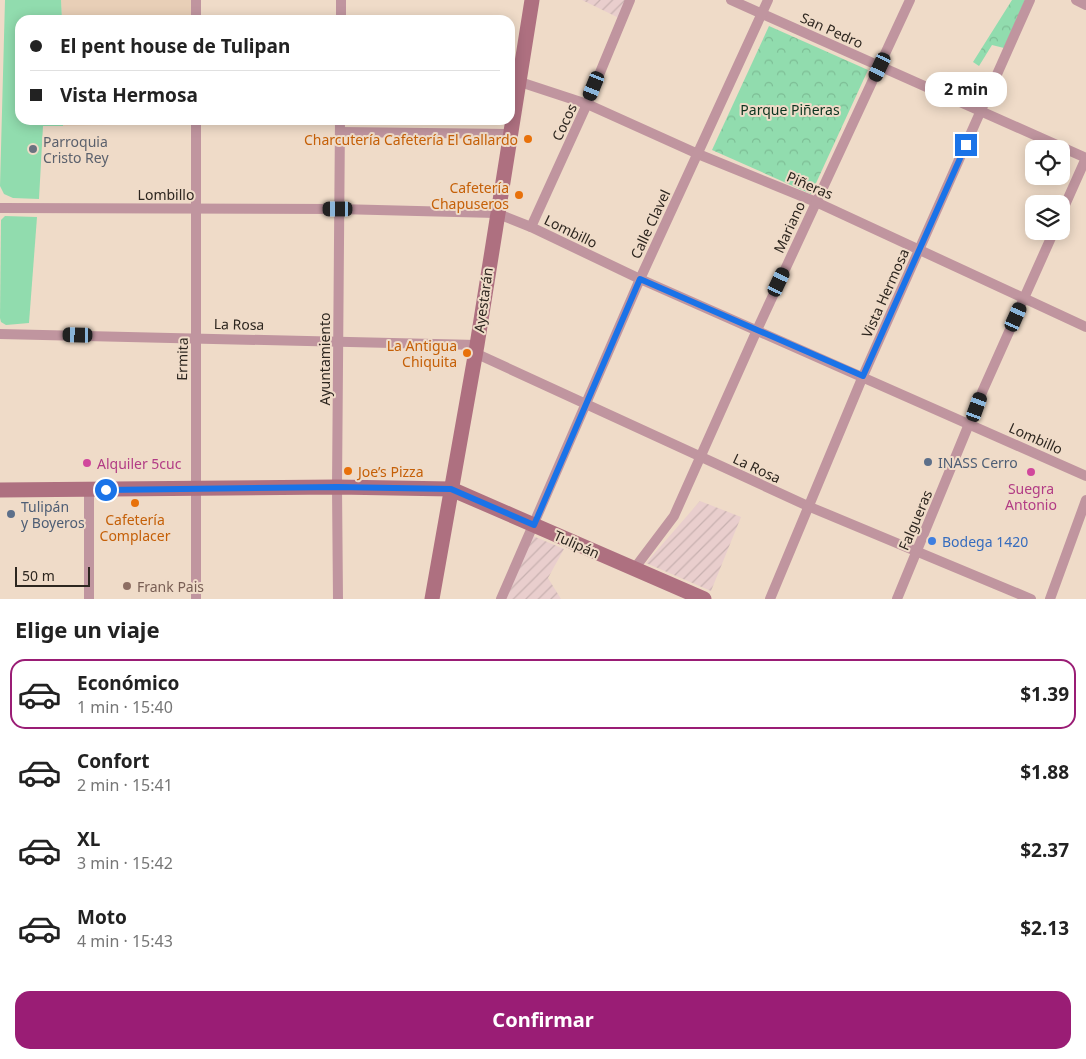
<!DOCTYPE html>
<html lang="es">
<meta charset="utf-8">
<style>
body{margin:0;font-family:"Noto Sans",sans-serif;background:#f2f2f2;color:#222;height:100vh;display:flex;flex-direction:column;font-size:19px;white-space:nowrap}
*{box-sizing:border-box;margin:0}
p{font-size:16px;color:#767676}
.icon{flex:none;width:28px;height:28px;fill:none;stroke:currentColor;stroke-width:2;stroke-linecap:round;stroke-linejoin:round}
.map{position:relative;height:599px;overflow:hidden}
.details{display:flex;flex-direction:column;background:#fff;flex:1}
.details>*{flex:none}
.banner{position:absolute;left:15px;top:15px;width:500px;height:110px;border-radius:15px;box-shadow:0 2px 12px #0003;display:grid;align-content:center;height:110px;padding:0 15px;background:#fff}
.fabs{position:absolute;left:1025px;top:140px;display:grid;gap:10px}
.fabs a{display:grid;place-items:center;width:45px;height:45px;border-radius:10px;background:#fff;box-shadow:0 2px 12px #0003;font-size:25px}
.scale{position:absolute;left:15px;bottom:12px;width:75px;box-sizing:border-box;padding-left:5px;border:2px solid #2d261f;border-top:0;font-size:14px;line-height:18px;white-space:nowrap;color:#2d261f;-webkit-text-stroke:4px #efdbc8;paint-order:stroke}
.end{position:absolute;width:22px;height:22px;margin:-11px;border:6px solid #1a73e8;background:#fff;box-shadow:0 0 0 2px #fff}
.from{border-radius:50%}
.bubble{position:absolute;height:35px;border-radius:15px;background:#fff;box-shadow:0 2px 12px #0003;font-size:16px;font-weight:700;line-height:35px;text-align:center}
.car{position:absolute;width:15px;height:30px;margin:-15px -8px;border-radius:6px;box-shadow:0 0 4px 1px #0007;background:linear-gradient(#222 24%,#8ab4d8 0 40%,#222 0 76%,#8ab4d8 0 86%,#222 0)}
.banner b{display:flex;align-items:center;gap:18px;height:48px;font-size:19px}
.banner b+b{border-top:1px solid #e0e0e0}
.banner i{width:12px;height:12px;background:#222}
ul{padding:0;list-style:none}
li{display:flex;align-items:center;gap:15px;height:70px;margin:0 10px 8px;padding:0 5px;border:2px solid transparent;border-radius:15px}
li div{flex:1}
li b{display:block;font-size:19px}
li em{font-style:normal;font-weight:700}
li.active{border-color:#9a1d75}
li>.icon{width:45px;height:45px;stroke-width:1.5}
h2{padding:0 15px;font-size:22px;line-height:60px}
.primary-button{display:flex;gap:10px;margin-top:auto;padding:10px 15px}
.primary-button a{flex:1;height:58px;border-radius:15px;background:#9a1d75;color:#fff;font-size:20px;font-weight:700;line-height:58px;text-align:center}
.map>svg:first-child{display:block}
.built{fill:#e8cfb7}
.industrial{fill:url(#industrial-furrows)}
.grass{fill:#91dcae}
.forest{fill:url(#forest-crowns)}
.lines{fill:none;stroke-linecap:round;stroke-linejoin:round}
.street{stroke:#c0959f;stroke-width:10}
.secondary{stroke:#ae7080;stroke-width:15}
.route{stroke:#1a73e8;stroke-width:6}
.food-dot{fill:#e8710a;stroke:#efdbc8;stroke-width:2}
.worship-dot{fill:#6b7280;stroke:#efdbc8;stroke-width:2}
.service-dot{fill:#5c6f8a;stroke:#efdbc8;stroke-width:2}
.hotel-dot{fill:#d1479c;stroke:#efdbc8;stroke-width:2}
.shop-dot{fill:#3f7fe0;stroke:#efdbc8;stroke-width:2}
.education-dot{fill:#8d6e63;stroke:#efdbc8;stroke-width:2}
.labels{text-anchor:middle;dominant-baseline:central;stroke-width:4;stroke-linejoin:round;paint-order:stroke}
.street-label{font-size:14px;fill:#2d261f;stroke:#efdbc8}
.park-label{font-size:14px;fill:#0b341f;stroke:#efdbc8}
.food-label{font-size:14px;fill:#c56008;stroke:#efdbc8;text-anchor:end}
.worship-label{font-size:14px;fill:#5b616d;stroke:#efdbc8;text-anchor:start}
.service-label{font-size:14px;fill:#4e5e75;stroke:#efdbc8;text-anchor:start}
.hotel-label{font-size:14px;fill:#b23c85;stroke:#efdbc8;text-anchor:start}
.shop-label{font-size:14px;fill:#366cbe;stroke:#efdbc8;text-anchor:start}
.education-label{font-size:14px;fill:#785e54;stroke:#efdbc8;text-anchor:start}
</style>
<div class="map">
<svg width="1086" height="599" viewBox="0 0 1086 599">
<defs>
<pattern id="industrial-furrows" width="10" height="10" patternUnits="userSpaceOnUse" patternTransform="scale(1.25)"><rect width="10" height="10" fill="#e9cecd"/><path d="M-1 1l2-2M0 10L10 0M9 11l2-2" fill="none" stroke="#c8b1b0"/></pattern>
<pattern id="forest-crowns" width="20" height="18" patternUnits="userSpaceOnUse" patternTransform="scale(1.25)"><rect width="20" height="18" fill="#91dcae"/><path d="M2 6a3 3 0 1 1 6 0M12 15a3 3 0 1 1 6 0" fill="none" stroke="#7dbd95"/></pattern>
</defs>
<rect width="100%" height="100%" fill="#efdbc8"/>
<g class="built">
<polygon points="61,0 194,0 194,20 62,20"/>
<polygon points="63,120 119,120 119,125 63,126"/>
</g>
<g class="industrial">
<polygon points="582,0 627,0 619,18"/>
<polygon points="700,501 741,517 711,591 646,563"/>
<polygon points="533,536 564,549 548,578 561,599 506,599"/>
</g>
<g class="grass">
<polygon points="5,0 61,0 62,20 20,20 20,120 63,120 63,126 43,126 39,199 13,198 4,194 0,186"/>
<polygon points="5,216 37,217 29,323 6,325 1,322 0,318 1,220"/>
</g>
<g class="forest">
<polygon points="1012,0 1025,0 1004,48 992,45 979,66 973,62"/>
<polygon points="769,26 868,70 811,194 712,150"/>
</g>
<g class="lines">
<g class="street">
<polyline points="196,0 196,20"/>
<polyline points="341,0 341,20"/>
<polyline points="731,0 1086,158"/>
<polyline points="1076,0 1086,5"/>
<polyline points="510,66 520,66"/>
<polyline points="517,81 587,104 698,154 816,202 1086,327"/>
<polyline points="340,132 510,134"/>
<polyline points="0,208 338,209 496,213 531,227 640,279 1086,476"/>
<polyline points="1061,214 1086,158"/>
<polyline points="531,227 587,104 630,0"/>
<polyline points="0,334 477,345"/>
<polyline points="475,353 810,507 1031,599"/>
<polyline points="89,490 89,599"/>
<polyline points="634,569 674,516 757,330 910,0"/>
<polyline points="196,599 196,120"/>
<polyline points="338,599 337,487 340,120"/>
<polyline points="501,599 640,279 768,0"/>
<polyline points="770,599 863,376 1030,0"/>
<polyline points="897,599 983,390 1054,231"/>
<polyline points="1050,599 1086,500"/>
</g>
<g class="secondary">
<polyline points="0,490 337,487 451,489 704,599"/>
<polyline points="432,599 477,345 532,0"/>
</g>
</g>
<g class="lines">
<polyline class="route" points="106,490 337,487 451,489 534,525 640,279 863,376 966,145"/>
</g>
<g class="food-dot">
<circle cx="528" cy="139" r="5"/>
<circle cx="519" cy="195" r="5"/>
<circle cx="467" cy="353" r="5"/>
<circle cx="348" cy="471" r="5"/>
<circle cx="135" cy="503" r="5"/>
</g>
<circle class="worship-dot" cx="33" cy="149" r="5"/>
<g class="service-dot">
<circle cx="928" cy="462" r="5"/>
<circle cx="11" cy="514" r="5"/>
</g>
<g class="hotel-dot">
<circle cx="87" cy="463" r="5"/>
<circle cx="1031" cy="472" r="5"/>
</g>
<circle class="shop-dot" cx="932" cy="541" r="5"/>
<circle class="education-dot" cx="127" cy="586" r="5"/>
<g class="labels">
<g class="street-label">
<text transform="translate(832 30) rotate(24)">San Pedro</text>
<text transform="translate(564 122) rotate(-65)">Cocos</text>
<text transform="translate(810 185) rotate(23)">Piñeras</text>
<text x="166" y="194">Lombillo</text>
<text transform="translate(650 224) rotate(-65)">Calle Clavel</text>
<text transform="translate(789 227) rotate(-65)">Mariano</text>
<text transform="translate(571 231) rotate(26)">Lombillo</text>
<text transform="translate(885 293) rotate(-66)">Vista Hermosa</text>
<text transform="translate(483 300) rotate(-82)">Ayestarán</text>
<text transform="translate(239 324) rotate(1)">La Rosa</text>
<text transform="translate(182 359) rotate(-89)">Ermita</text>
<text transform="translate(324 359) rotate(-90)">Ayuntamiento</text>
<text transform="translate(1036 438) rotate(24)">Lombillo</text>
<text transform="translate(757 468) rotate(25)">La Rosa</text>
<text transform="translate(915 520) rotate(-67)">Falgueras</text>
<text transform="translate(577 544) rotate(24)">Tulipán</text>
</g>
<g class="park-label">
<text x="790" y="109">Parque Piñeras</text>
</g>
<g class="food-label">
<text x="518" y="139">Charcutería Cafetería El Gallardo</text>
<text x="509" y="187">Cafetería<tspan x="509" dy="16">Chapuseros</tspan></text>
<text x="457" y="345">La Antigua<tspan x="457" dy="16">Chiquita</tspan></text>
<text x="358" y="471" text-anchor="start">Joe’s Pizza</text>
<text x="135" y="519" text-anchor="middle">Cafetería<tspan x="135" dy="16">Complacer</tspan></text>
</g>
<g class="worship-label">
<text x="43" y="141">Parroquia<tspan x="43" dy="16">Cristo Rey</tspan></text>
</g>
<g class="service-label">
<text x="938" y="462">INASS Cerro</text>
<text x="21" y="506">Tulipán<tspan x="21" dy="16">y Boyeros</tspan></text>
</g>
<g class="hotel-label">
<text x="97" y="463">Alquiler 5cuc</text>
<text x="1031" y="488" text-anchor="middle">Suegra<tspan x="1031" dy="16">Antonio</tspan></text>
</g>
<g class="shop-label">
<text x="942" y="541">Bodega 1420</text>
</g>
<g class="education-label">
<text x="137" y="586">Frank Pais</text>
</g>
</g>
</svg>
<div class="fabs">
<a><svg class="icon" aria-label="locate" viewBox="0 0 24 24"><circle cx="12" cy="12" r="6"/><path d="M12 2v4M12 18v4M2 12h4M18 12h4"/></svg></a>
<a><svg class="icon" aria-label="layers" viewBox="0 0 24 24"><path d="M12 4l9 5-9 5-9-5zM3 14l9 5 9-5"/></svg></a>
</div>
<div class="scale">50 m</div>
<i class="end from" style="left:106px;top:490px"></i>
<i class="end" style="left:966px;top:145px"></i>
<div class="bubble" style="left:925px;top:72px;width:82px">2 min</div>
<i class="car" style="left:880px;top:67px;rotate:205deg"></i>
<i class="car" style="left:594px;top:86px;rotate:202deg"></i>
<i class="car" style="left:338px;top:209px;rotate:270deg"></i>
<i class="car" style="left:779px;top:282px;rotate:25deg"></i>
<i class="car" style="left:1016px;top:317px;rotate:24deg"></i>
<i class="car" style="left:78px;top:335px;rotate:271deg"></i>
<i class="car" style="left:977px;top:407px;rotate:20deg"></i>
<div class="banner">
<b><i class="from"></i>El pent house de Tulipan</b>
<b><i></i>Vista Hermosa</b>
</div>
</div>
<section class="details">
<h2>Elige un viaje</h2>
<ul>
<li class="active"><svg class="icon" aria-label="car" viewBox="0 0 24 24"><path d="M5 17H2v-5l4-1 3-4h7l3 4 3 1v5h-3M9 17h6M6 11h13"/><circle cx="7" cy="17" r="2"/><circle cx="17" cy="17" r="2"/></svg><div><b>Económico</b><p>1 min · 15:40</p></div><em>$1.39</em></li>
<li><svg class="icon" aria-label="car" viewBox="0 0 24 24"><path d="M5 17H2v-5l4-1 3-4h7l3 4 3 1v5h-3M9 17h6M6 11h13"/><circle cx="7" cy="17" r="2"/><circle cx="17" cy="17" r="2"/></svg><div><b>Confort</b><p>2 min · 15:41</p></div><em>$1.88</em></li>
<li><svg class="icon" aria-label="car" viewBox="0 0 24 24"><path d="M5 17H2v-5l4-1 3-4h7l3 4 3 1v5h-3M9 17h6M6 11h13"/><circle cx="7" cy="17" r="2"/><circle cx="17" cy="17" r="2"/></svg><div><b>XL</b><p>3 min · 15:42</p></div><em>$2.37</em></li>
<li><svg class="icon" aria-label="car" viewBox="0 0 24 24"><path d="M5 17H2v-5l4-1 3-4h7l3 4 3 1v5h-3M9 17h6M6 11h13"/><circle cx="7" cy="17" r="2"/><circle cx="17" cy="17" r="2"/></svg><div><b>Moto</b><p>4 min · 15:43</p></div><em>$2.13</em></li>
</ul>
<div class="primary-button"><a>Confirmar</a></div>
</section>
